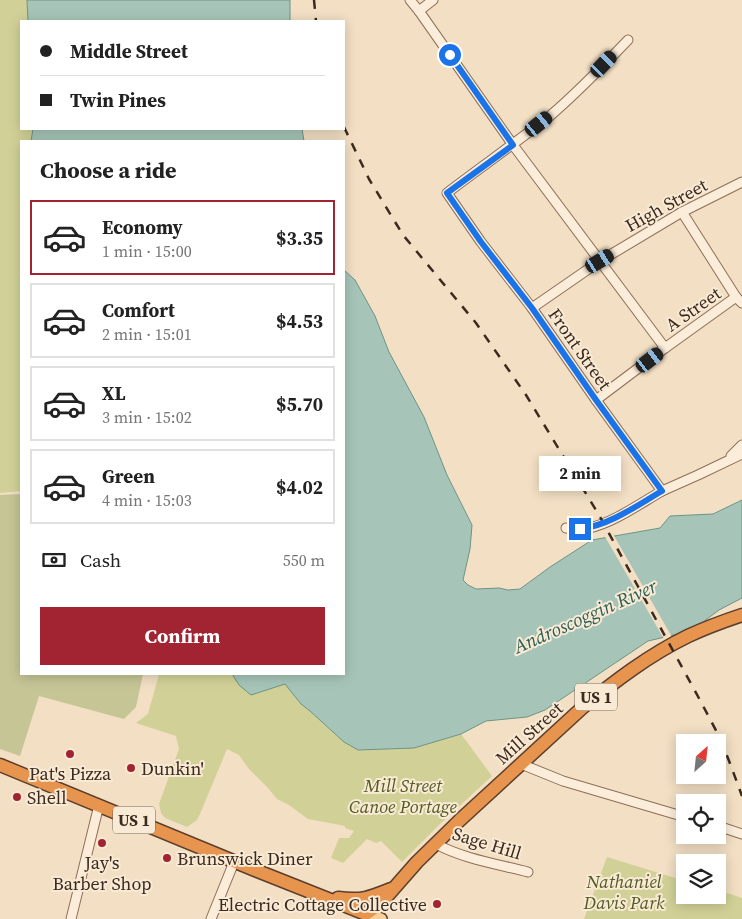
<!DOCTYPE html>
<meta charset="utf-8">
<style>
body{margin:0;font-family:"Source Serif 4",serif;background:#f6f6f6;color:#222;height:100vh;display:flex;flex-direction:column;font-size:19px;white-space:nowrap}
*{box-sizing:border-box;margin:0}
p{font-size:16px;color:#767676}
.icon{flex:none;width:28px;height:28px;fill:none;stroke:currentColor;stroke-width:2;stroke-linecap:round;stroke-linejoin:round}
.map{position:relative;flex:1;overflow:hidden}
.drawer{position:absolute;left:20px;top:140px;width:325px;height:535px;display:flex;flex-direction:column;background:#fff;border-radius:0px;box-shadow:0 2px 12px #0003}
.drawer>*{flex:none}
.hud{position:absolute;left:20px;top:20px;width:325px;height:110px;border-radius:0px;box-shadow:0 2px 12px #0003;display:grid;align-content:center;height:110px;padding:0 20px;background:#fff}
.needle{width:32px;rotate:27deg}
.buttons{position:absolute;left:676px;top:734px;display:grid;gap:10px}
.buttons a{display:grid;place-items:center;width:50px;height:50px;border-radius:0px;background:#fff;box-shadow:0 2px 12px #0003;font-size:25px}
.end{position:absolute;width:22px;height:22px;margin:-11px;border:6px solid #1a73e8;background:#fff;box-shadow:0 0 0 2px #fff}
.from{border-radius:50%}
.bubble{position:absolute;height:35px;border-radius:0px;background:#fff;box-shadow:0 2px 12px #0003;font-size:16px;font-weight:700;line-height:35px;text-align:center}
.car{position:absolute;width:15px;height:30px;margin:-15px -8px;border-radius:6px;box-shadow:0 0 4px 1px #0007;background:linear-gradient(#222 24%,#8ab4d8 0 40%,#222 0 76%,#8ab4d8 0 86%,#222 0)}
.hud b{display:flex;align-items:center;gap:18px;height:48px;font-size:19px}
.hud b+b{border-top:1px solid #e0e0e0}
.hud i{width:12px;height:12px;background:#222}
ul{padding:0;list-style:none}
li{display:flex;align-items:center;gap:15px;height:75px;margin:0 10px 8px;padding:0 10px;border:2px solid #e0e0e0;border-radius:0px}
li div{flex:1}
li b{display:block;font-size:19px}
li em{font-style:normal;font-weight:700}
li.current{border-color:#a22432}
li>.icon{width:45px;height:45px;stroke-width:1.5}
h2{padding:0 20px;font-size:22px;line-height:60px}
.pay{display:flex;align-items:center;gap:12px;height:55px;padding:0 20px;font-size:19px}
.pay p{margin-inline-start:auto}
.cta{display:flex;gap:10px;margin-top:auto;padding:10px 20px}
.cta a{flex:1;height:58px;border-radius:0px;background:#a22432;color:#fff;font-size:20px;font-weight:700;line-height:58px;text-align:center}
.map>svg:first-child{display:block}
.green{fill:#d1d197}
.cemetery{fill:#c5c596}
.water{fill:#a6c5b8;stroke:#6c9486}
.pier{fill:#f2dfc4}
.lines{fill:none;stroke-linecap:round;stroke-linejoin:round}
.minor-casing{stroke:#8e6f59;stroke-width:11}
.major-casing{stroke:#5c3e2d;stroke-width:14}
.highway-casing{stroke:#5c3e2d;stroke-width:15}
.minor{stroke:#fbedd9;stroke-width:9}
.major{stroke:#f7d09a;stroke-width:11}
.highway{stroke:#e7944f;stroke-width:12}
.rail{stroke:#3d2a1e;stroke-width:2.5;stroke-dasharray:9 9;stroke-linecap:butt}
.route{stroke:#1a73e8;stroke-width:6}
.poi-dot{fill:#a22432;stroke:#f8ead5;stroke-width:2}
.labels{text-anchor:middle;dominant-baseline:central;stroke-width:4;stroke-linejoin:round;paint-order:stroke}
.shield{fill:#f8ead5;stroke:#756455;stroke-width:1}
.shield-label{font-size:16px;font-weight:bold;fill:#3d2a1e}
.street-label{font-size:18px;fill:#3d2a1e;stroke:#f8ead5}
.poi-label{font-size:18px;fill:#3d2a1e;stroke:#f8ead5;text-anchor:start}
.park-label{font-size:18px;font-style:italic;fill:#535b23;stroke:#f8ead5}
.water-label{font-size:19px;font-style:italic;fill:#2c5e55;stroke:#f8ead5}
</style>
<div class="map">
<svg width="742" height="919" viewBox="0 0 742 919">
<rect width="100%" height="100%" fill="#f2dfc4"/>
<g class="green">
<polygon points="0,0 27,0 28,21 21,21 21,129 33,129 31,141 21,141 21,491 0,493"/>
<polygon points="159,674 232,674 239,685 285,684 301,704 310,711 344,742 358,750 414,748 461,734 492,776 440,824 402,862 381,841 376,843 367,839 343,863 331,858 339,838 349,838 354,831 345,828 345,826 308,819 289,805 277,799 268,788 249,769 239,755 227,749 200,814 197,820 187,827 165,818 161,813 159,804 179,749 176,736 136,723 148,714"/>
<polygon points="607,857 685,881 685,895 718,895 718,890 742,898 742,919 584,919"/>
</g>
<polygon class="cemetery" points="21,494 21,674 143,674 136,707 124,719 39,696 20,756 0,749 0,495"/>
<g class="water">
<polygon points="27,0 290,0 290,21 28,21"/>
<polygon points="33,129 302,129 304,141 31,141"/>
<polygon points="344,270 355,280 375,316 389,352 424,417 447,475 472,525 470,549 463,580 468,585 476,589 499,588 508,590 520,589 550,567 592,540 660,528 670,516 713,514 742,500 742,598 719,610 703,622 682,633 648,641 545,710 527,717 486,721 461,734 414,748 358,750 344,742 310,711 301,704 285,684 251,695 239,685 232,674 344,674"/>
</g>
<polygon class="pier" points="613,534 672,637 664,639 604,535"/>
<g class="lines">
<defs>
<g id="minor">
<polyline points="410,0 419,11 513,145 665,348"/>
<polyline points="419,11 433,0"/>
<path d="M628,40C603,66 578,92 551,115C517,142 481,167 447,193L481,242L532,308L596,400L662,491L698,475L742,454"/>
<polyline points="682,212 736,297 742,303"/>
<polyline points="532,308 600,261 682,212 742,182"/>
<polyline points="596,400 665,348 736,297"/>
<polyline points="731,456 742,445"/>
<path d="M566,528C573,529 581,530 589,528C613,523 641,503 662,491"/>
<polyline points="521,764 563,781 685,817"/>
<polyline points="718,826 742,834"/>
<path d="M436,844C464,859 497,864 528,872"/>
<polyline points="71,919 99,805"/>
<polyline points="211,919 234,862"/>
</g>
<polyline id="major" points="366,914 381,919"/>
<g id="highway">
<path d="M0,765L255,870L366,914L381,903L417,862L460,820L582,708C615,681 649,655 688,636C705,628 724,621 742,615"/>
<path d="M338,898C362,901 369,898 391,889"/>
</g>
</defs>
<use href="#minor" class="minor-casing"/>
<use href="#major" class="major-casing"/>
<use href="#highway" class="highway-casing"/>
<use href="#minor" class="minor"/>
<use href="#major" class="major"/>
<use href="#highway" class="highway"/>
<g class="rail">
<polyline points="314,0 316,21"/>
<polyline points="344,127 369,179 403,235 476,323 526,395 599,515 701,702 720,738 731,766 742,796"/>
</g>
</g>
<g class="lines">
<path class="route" d="M450,55L513,145L447,193L481,242L532,308L596,400L662,491C636,506 610,525 580,529"/>
</g>
<g class="poi-dot">
<circle cx="70" cy="754" r="5"/>
<circle cx="131" cy="768" r="5"/>
<circle cx="17" cy="797" r="5"/>
<circle cx="102" cy="843" r="5"/>
<circle cx="167" cy="858" r="5"/>
<circle cx="437" cy="904" r="5"/>
</g>
<g class="labels">
<g class="shield">
<rect x="575" y="683.5" width="42" height="27" rx="4"/>
<rect x="113" y="806.5" width="42" height="27" rx="4"/>
</g>
<g class="shield-label">
<text x="596" y="697">US 1</text>
<text x="134" y="820">US 1</text>
</g>
<g class="street-label">
<text transform="translate(666 205) rotate(-29)">High Street</text>
<text transform="translate(693 309) rotate(-35)">A Street</text>
<text transform="translate(580 349) rotate(55)">Front Street</text>
<text transform="translate(529 733) rotate(-42)">Mill Street</text>
<text transform="translate(487 843) rotate(17)">Sage Hill</text>
</g>
<g class="poi-label">
<text x="141" y="768">Dunkin'</text>
<text x="70" y="773" text-anchor="middle">Pat's Pizza</text>
<text x="27" y="797">Shell</text>
<text x="177" y="858">Brunswick Diner</text>
<text x="102" y="862" text-anchor="middle">Jay's<tspan x="102" dy="21">Barber Shop</tspan></text>
<text x="427" y="904" text-anchor="end">Electric Cottage Collective</text>
</g>
<g class="park-label">
<text x="403" y="785">Mill Street<tspan x="403" dy="21">Canoe Portage</tspan></text>
<text x="624" y="881">Nathaniel<tspan x="624" dy="21">Davis Park</tspan></text>
</g>
<g class="water-label">
<text transform="translate(585 616) rotate(-24)">Androscoggin River</text>
</g>
</g>
</svg>
<div class="buttons">
<a><svg class="needle" viewBox="-14 -14 28 28"><path d="M0-13l5 13h-10z" fill="#e53935"/><path d="M0 13l5-13h-10z" fill="#767676"/></svg></a>
<a><svg class="icon" aria-label="locate" viewBox="0 0 24 24"><circle cx="12" cy="12" r="6"/><path d="M12 2v4M12 18v4M2 12h4M18 12h4"/></svg></a>
<a><svg class="icon" aria-label="layers" viewBox="0 0 24 24"><path d="M12 4l9 5-9 5-9-5zM3 14l9 5 9-5"/></svg></a>
</div>
<i class="end from" style="left:450px;top:55px"></i>
<i class="end" style="left:580px;top:529px"></i>
<div class="bubble" style="left:539px;top:456px;width:82px">2 min</div>
<i class="car" style="left:604px;top:64px;rotate:44deg"></i>
<i class="car" style="left:539px;top:124px;rotate:51deg"></i>
<i class="car" style="left:600px;top:261px;rotate:59deg"></i>
<i class="car" style="left:650px;top:360px;rotate:53deg"></i>
<div class="hud">
<b><i class="from"></i>Middle Street</b>
<b><i></i>Twin Pines</b>
</div>
<section class="drawer">
<h2>Choose a ride</h2>
<ul>
<li class="current"><svg class="icon" aria-label="car" viewBox="0 0 24 24"><path d="M5 17H2v-5l4-1 3-4h7l3 4 3 1v5h-3M9 17h6M6 11h13"/><circle cx="7" cy="17" r="2"/><circle cx="17" cy="17" r="2"/></svg><div><b>Economy</b><p>1 min · 15:00</p></div><em>$3.35</em></li>
<li><svg class="icon" aria-label="car" viewBox="0 0 24 24"><path d="M5 17H2v-5l4-1 3-4h7l3 4 3 1v5h-3M9 17h6M6 11h13"/><circle cx="7" cy="17" r="2"/><circle cx="17" cy="17" r="2"/></svg><div><b>Comfort</b><p>2 min · 15:01</p></div><em>$4.53</em></li>
<li><svg class="icon" aria-label="car" viewBox="0 0 24 24"><path d="M5 17H2v-5l4-1 3-4h7l3 4 3 1v5h-3M9 17h6M6 11h13"/><circle cx="7" cy="17" r="2"/><circle cx="17" cy="17" r="2"/></svg><div><b>XL</b><p>3 min · 15:02</p></div><em>$5.70</em></li>
<li><svg class="icon" aria-label="car" viewBox="0 0 24 24"><path d="M5 17H2v-5l4-1 3-4h7l3 4 3 1v5h-3M9 17h6M6 11h13"/><circle cx="7" cy="17" r="2"/><circle cx="17" cy="17" r="2"/></svg><div><b>Green</b><p>4 min · 15:03</p></div><em>$4.02</em></li>
</ul>
<div class="pay"><svg class="icon" aria-label="cash" viewBox="0 0 24 24"><path d="M3 7h18v10H3z"/><circle cx="12" cy="12" r="2"/></svg>Cash<p>550 m</p></div>
<div class="cta"><a>Confirm</a></div>
</section>
</div>
